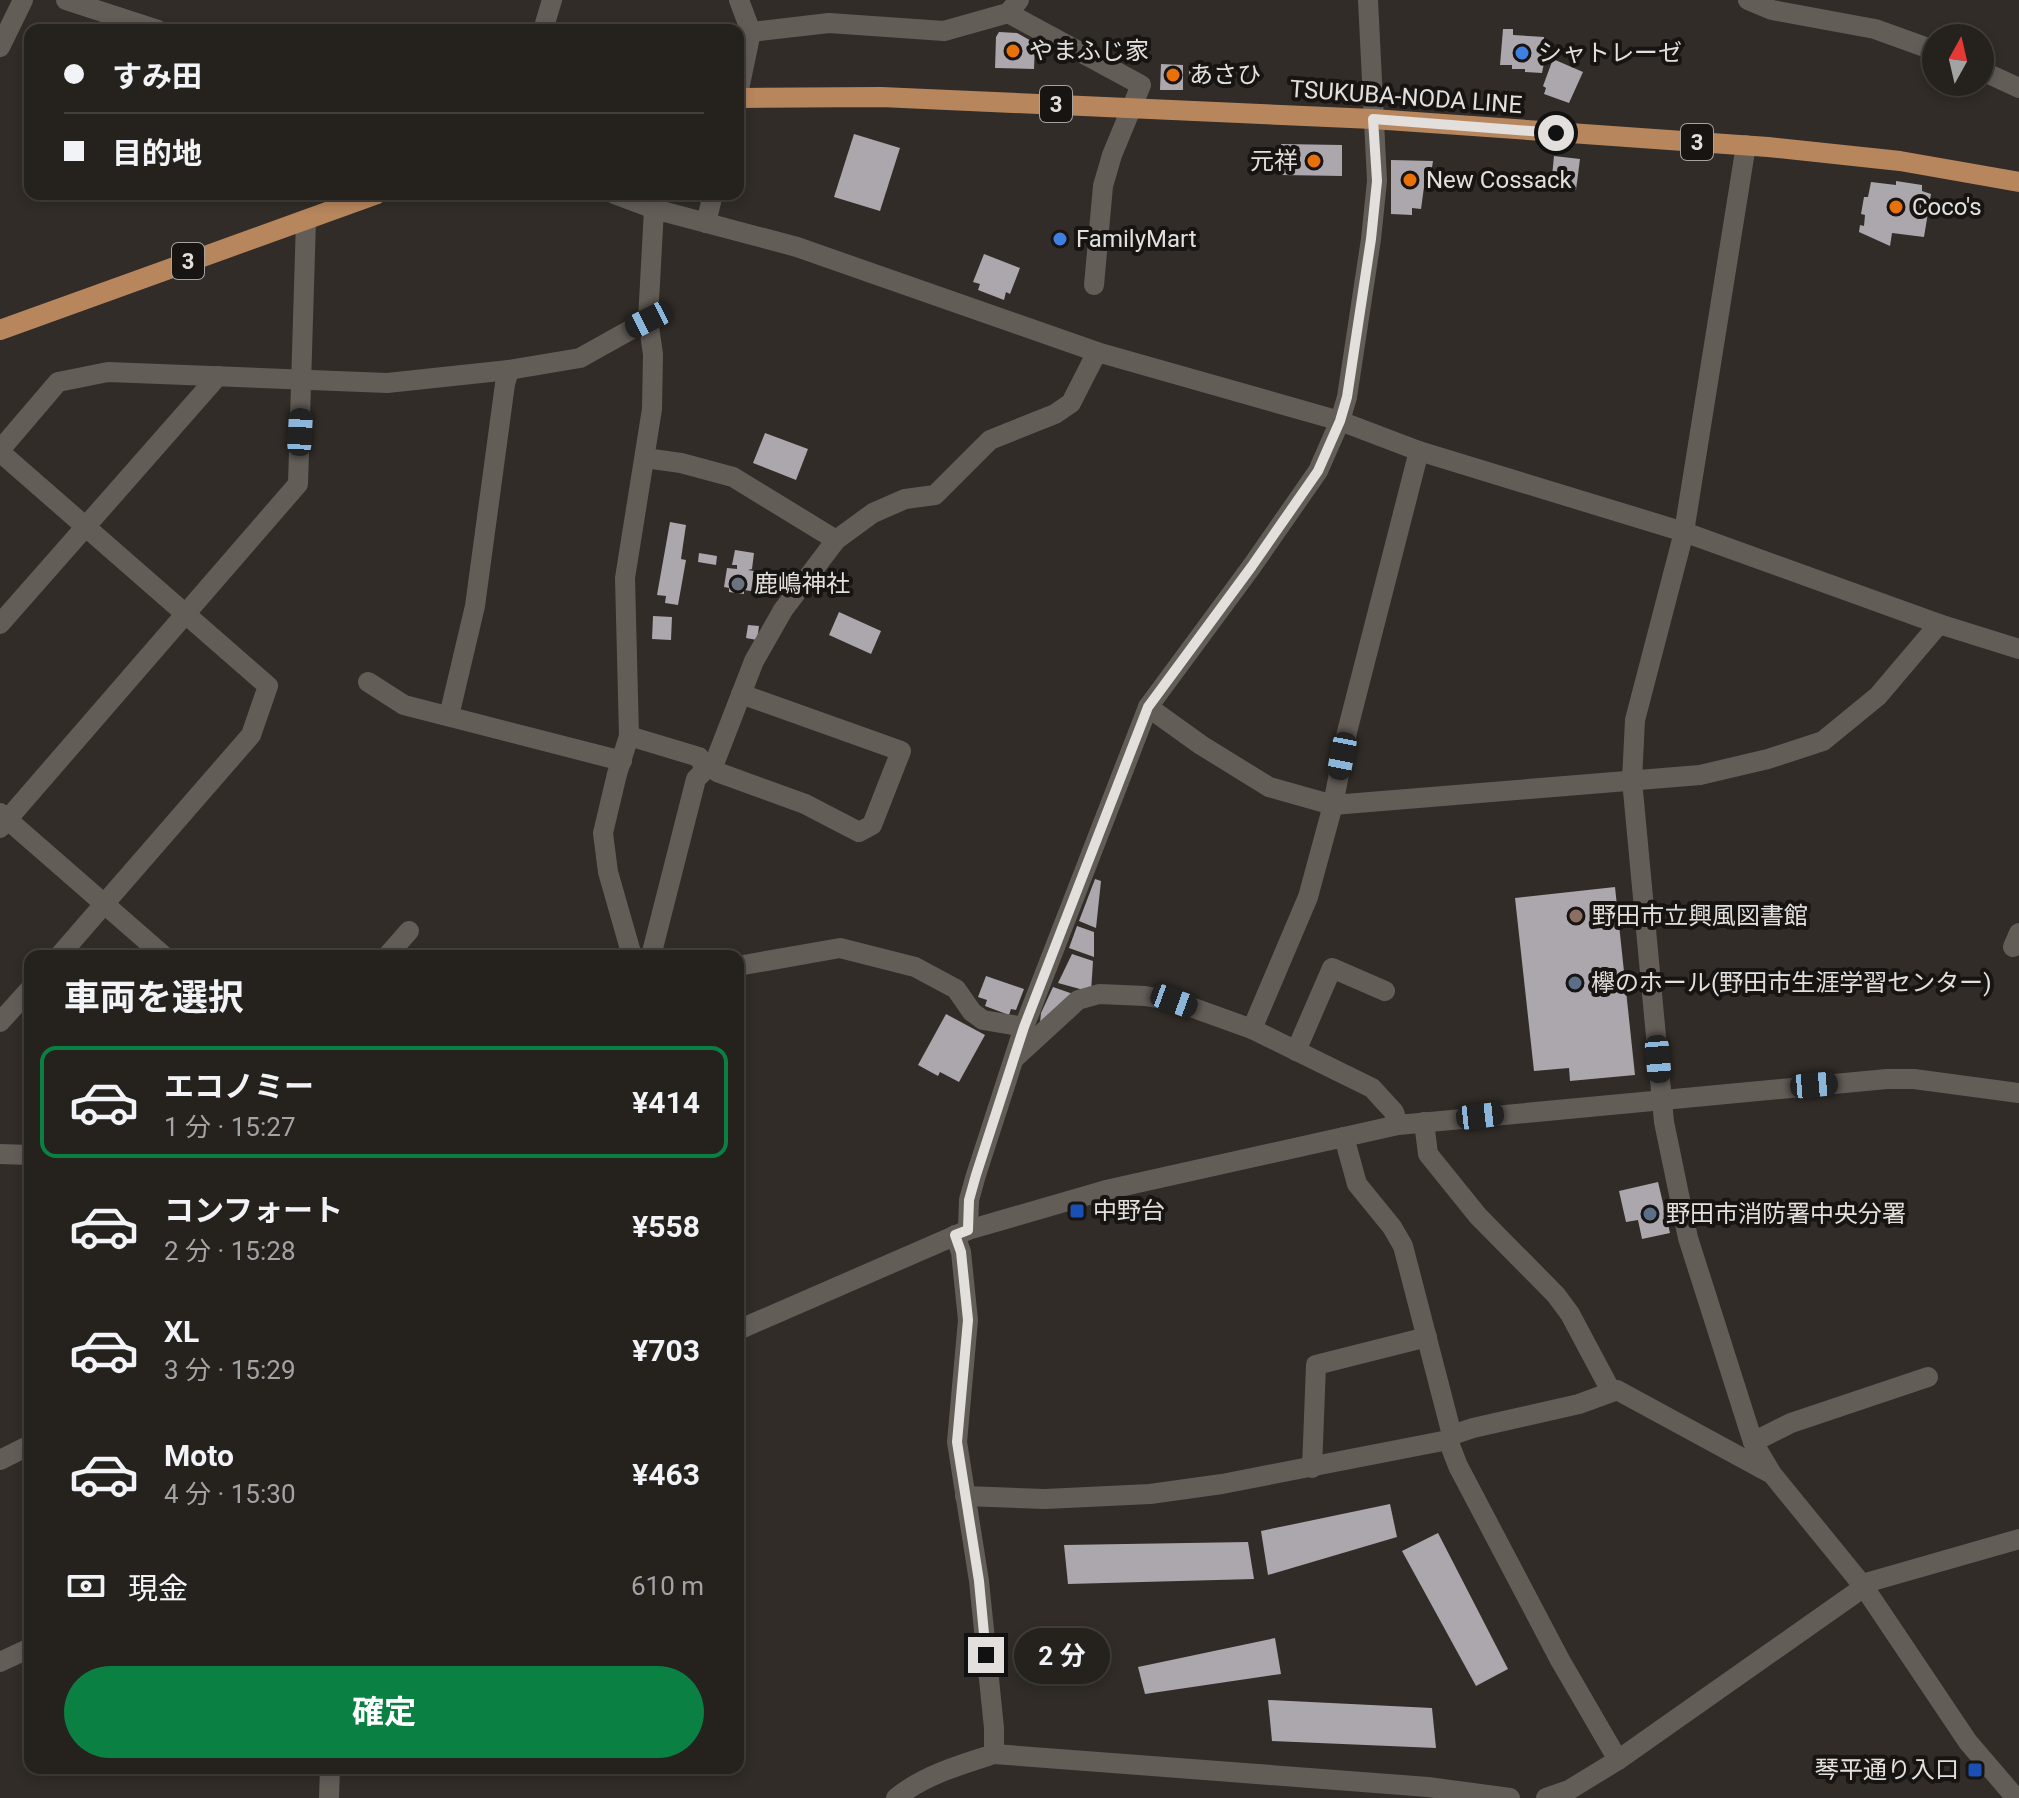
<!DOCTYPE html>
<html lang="ja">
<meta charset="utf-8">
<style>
body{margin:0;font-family:Roboto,"Noto Sans JP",sans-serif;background:#2d2926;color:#f1f3f6;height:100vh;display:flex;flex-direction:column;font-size:30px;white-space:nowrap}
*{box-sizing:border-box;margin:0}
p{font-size:26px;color:#a3a3a4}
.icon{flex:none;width:44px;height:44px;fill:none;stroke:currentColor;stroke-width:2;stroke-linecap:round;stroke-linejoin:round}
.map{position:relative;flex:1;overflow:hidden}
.details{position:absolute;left:24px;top:950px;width:720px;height:824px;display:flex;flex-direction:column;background:#25211d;border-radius:16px;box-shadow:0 4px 12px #0003,0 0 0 2px #423e3b}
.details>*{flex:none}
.top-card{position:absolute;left:24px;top:24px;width:720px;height:176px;border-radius:16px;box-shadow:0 4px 12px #0003,0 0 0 2px #423e3b;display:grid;align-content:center;height:176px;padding:0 40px;background:#25211d}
.needle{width:52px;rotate:8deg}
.buttons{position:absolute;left:1922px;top:24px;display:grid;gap:16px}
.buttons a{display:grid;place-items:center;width:72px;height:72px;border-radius:50%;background:#25211d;box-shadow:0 4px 12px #0003,0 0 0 2px #423e3b;font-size:40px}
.end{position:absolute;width:36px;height:36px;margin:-18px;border:10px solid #e2dfdc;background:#111;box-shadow:0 0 0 4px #111}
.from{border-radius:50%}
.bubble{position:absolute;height:56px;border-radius:28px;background:#25211d;box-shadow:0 4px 12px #0003,0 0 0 2px #423e3b;font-size:26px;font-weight:700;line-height:56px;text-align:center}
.car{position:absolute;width:24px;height:48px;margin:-24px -12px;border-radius:10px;box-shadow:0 0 6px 2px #0007;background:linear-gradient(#222 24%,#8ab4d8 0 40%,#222 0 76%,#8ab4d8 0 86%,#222 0)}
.top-card b{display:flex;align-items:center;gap:28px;height:76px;font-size:30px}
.top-card b+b{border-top:2px solid #423e3b}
.top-card i{width:20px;height:20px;background:#f1f3f6}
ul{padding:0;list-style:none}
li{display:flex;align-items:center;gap:24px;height:112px;margin:0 16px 12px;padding:0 24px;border:4px solid transparent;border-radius:16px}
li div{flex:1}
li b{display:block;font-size:30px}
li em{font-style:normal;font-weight:700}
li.on{border-color:#0b8043}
li>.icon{width:72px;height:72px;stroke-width:1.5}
h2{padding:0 40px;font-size:36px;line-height:96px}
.pay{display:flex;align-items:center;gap:20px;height:88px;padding:0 40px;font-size:30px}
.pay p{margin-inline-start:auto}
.primary-button{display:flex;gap:16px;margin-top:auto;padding:16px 40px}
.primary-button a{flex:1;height:92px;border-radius:48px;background:#0b8043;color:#fff;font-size:32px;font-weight:700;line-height:92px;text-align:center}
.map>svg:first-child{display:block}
.building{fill:#aca6ad}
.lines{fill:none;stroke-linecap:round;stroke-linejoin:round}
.minor{stroke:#635d58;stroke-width:20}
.major{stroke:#b8865d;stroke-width:20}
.route{stroke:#e2dfdc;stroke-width:10}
.food-dot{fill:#e8710a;stroke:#171412;stroke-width:3}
.shop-dot{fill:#3f7fe0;stroke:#171412;stroke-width:3}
.worship-dot{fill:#6b7280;stroke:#171412;stroke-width:3}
.education-dot{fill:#8d6e63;stroke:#171412;stroke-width:3}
.service-dot{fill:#5c6f8a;stroke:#171412;stroke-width:3}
.transit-dot{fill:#1a4fb4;stroke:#171412;stroke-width:3}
.labels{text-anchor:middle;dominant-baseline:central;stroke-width:8;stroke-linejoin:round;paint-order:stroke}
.shield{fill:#171412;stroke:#a5a29f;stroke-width:2}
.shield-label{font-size:22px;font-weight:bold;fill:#e2dfdc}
.poi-label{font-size:24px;fill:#e2dfdc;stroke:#171412;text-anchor:start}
.street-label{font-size:24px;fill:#e2dfdc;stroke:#171412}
</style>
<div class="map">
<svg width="2019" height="1798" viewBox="0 0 2019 1798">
<rect width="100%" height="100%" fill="#312c27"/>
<g class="building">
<polygon points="1503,29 1513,29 1513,35 1544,37 1543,53 1546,53 1542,73 1525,72 1525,69 1512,69 1512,65 1500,65"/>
<polygon points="999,32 1017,33 1035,43 1034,69 995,68 996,37"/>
<polygon points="1553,59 1583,72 1569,103 1544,94 1546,88 1543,86"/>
<polygon points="1161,64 1183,65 1183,90 1160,90"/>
<polygon points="1189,64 1212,65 1212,84 1189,84"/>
<polygon points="854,134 900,148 880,211 834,197"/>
<polygon points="1281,144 1342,145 1342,176 1281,175"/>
<polygon points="1554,156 1580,159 1576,190 1551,187"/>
<polygon points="1391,160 1433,161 1429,187 1424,187 1421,209 1412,208 1412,215 1391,214"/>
<polygon points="1896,181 1922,185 1922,191 1931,194 1924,237 1892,233 1890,246 1859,232 1860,225 1864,226 1865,215 1861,214 1864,197 1868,197 1871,182 1896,185"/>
<polygon points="984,254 1020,268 1010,294 1006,292 1004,300 978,290 980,284 973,282"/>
<polygon points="765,433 808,449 796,480 753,463"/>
<polygon points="670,522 686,525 681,559 686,560 678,605 665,603 666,596 657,595"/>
<polygon points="735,550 754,553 752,569 748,570 754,571 751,591 744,590 744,594 729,592 729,588 724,587 727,568 737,569 737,565 732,565"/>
<polygon points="699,553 717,556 716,565 698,562"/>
<polygon points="773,582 782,584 782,592 772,591"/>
<polygon points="839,612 881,631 871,654 829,635"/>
<polygon points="653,616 672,617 671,640 652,639"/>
<polygon points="748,625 759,626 757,640 746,638"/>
<polygon points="1095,879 1101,881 1096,928 1079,921"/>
<polygon points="1615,887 1635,1075 1570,1081 1569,1068 1534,1071 1515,898"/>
<polygon points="1077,926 1094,932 1094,957 1069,948"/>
<polygon points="1072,954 1093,961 1091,992 1058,983"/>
<polygon points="986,976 1024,989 1016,1010 1011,1009 1009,1015 985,1006 987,1000 978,997"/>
<polygon points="1053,987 1076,995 1040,1023 1041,1013"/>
<polygon points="946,1014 985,1035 959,1082 940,1072 938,1076 918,1065"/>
<polygon points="1658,1182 1670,1233 1642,1239 1638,1220 1626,1222 1619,1191"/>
<polygon points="1390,1504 1397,1537 1268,1575 1261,1531"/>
<polygon points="1438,1533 1508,1669 1476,1686 1402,1551"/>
<polygon points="1248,1542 1254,1579 1068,1584 1064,1545"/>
<polygon points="1275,1638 1281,1674 1145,1694 1138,1667"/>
<polygon points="1268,1700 1432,1708 1436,1748 1272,1741"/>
</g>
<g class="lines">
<g class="minor">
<polyline points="66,0 158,30"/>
<polyline points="1748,0 1772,10 1875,29 1936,51"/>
<polyline points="1008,13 1141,85 1112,155 1103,186 1094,285"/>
<polyline points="543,30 552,0"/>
<polyline points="751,32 829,23 944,31 1008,13 1019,0"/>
<polyline points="0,47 23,0"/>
<polyline points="1980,70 2019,88"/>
<polyline points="738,94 751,32 739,0"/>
<polyline points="1746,145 1684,532 1635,720 1632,780 1664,1122 1688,1238 1753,1442 1772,1474 1864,1587 1968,1742 2016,1798"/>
<polyline points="614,194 654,209 797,247 1097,352 1340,421 1419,451 1684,532 1939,624 2019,649"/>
<polyline points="706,223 713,194"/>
<polyline points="0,450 58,382 108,372 387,383 509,370 580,358 648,320"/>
<polyline points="0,452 268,686 251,735 59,956"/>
<polyline points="645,458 681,463 733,477 836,540"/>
<polyline points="0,624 218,376"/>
<polyline points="368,682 404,705 622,761"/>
<polyline points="1148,707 1201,745 1269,787 1333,805 1700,775 1768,759 1823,741 1878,696 1939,624"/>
<polyline points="449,716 475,606 505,384 509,370"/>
<polyline points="629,736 699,757 705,770"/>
<polyline points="711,766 717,772 805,804 859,832 872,825 901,751 741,694"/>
<polyline points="0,813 164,956"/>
<polyline points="0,828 298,484 306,220"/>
<polyline points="2013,947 2019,933"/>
<polyline points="387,956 409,931"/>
<polyline points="632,956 608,872 603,833 617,774 629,736 625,578 652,409 653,354 648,320 654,209"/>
<polyline points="651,956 696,779 716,759 754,661 783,610 836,540 873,513 905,499 935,495 990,440 1055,414 1071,403 1097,352"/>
<polyline points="738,966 840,948 915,967 956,989 972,1012 983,1020 1024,1027"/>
<polyline points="0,1022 30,989"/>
<polyline points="1252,1029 1308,897 1333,805 1347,732 1419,451"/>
<polyline points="1296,1051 1332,968 1385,991"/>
<polyline points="1016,1057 1078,1000 1099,994 1145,996 1174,1001 1252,1029 1372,1088 1394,1112 1398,1125"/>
<polyline points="1424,1122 1428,1154 1478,1216 1556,1295 1570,1314 1611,1391"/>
<polyline points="1344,1137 1357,1184 1392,1227 1403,1246 1452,1435"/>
<polyline points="0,1154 30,1155"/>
<polyline points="968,1230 969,1200 976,1175 1024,1027 1148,707 1252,566 1318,471 1340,421 1347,397 1371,239 1377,181 1368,0"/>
<polyline points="955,1235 961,1252 968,1320 957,1442 979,1581 994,1728 994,1754"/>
<polyline points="738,1330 968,1230 1106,1190 1398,1125 1887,1079 1914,1079 2019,1093"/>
<polyline points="1448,1440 1458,1466 1560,1660 1618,1760"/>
<polyline points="1753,1442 1791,1423 1928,1377"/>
<polyline points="0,1460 30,1445"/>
<polyline points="1312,1468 1316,1365 1427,1337"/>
<polyline points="965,1496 1045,1499 1150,1494 1222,1484 1448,1440 1452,1435 1473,1428 1579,1404 1617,1390 1768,1472"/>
<polyline points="1862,1584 2019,1539"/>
<polyline points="0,1662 30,1648"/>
<polyline points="329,1798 330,1768"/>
<path d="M896,1798C924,1775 960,1765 994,1754L1428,1787L1510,1798"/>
<polyline points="1546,1798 1569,1790 1618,1760 1864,1587"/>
</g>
<g class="major">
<polyline points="738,98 881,97 1373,119 1768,147 1900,161 2019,182"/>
<polyline points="0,330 377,194"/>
</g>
</g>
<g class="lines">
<polyline class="route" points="986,1655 979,1581 957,1442 968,1320 961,1252 955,1235 968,1230 969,1200 976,1175 1024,1027 1148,707 1252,566 1318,471 1340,421 1347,397 1371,239 1377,181 1373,119 1556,133"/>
</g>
<g class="food-dot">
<circle cx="1013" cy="51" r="8"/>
<circle cx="1173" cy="75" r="8"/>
<circle cx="1314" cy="161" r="8"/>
<circle cx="1410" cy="180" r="8"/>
<circle cx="1896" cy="207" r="8"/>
</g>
<g class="shop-dot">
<circle cx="1522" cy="53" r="8"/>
<circle cx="1060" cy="239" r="8"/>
</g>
<circle class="worship-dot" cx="738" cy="584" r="8"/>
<circle class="education-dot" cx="1576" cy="916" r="8"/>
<g class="service-dot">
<circle cx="1575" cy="983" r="8"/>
<circle cx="1650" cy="1214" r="8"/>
</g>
<g class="transit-dot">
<rect x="1069" y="1203" width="16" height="16" rx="4"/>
<rect x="1967" y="1762" width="16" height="16" rx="4"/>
</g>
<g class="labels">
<g class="shield">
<rect x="1040" y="86" width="32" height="36" rx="6"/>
<rect x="1681" y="124" width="32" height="36" rx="6"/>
<rect x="172" y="243" width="32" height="36" rx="6"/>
</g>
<g class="shield-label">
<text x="1056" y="104">3</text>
<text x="1697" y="142">3</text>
<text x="188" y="261">3</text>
</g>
<g class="poi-label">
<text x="1029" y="51">やまふじ家</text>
<text x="1538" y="53">シャトレーゼ</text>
<text x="1189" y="75">あさひ</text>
<text x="1298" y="161" text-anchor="end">元祥</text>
<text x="1426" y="180">New Cossack</text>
<text x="1912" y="207">Coco's</text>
<text x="1076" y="239">FamilyMart</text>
<text x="754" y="584">鹿嶋神社</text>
<text x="1592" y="916">野田市立興風図書館</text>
<text x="1591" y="983">欅のホール(野田市生涯学習センター)</text>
<text x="1093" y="1211">中野台</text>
<text x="1666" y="1214">野田市消防署中央分署</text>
<text x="1959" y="1770" text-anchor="end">琴平通り入口</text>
</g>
<g class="street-label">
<text transform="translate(1406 97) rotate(4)">TSUKUBA-NODA LINE</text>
</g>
</g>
</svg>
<div class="buttons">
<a><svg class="needle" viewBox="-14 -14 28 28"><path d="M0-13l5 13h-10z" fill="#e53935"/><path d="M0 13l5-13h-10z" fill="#a3a3a4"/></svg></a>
</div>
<i class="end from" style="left:1556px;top:133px"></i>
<i class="end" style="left:986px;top:1655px"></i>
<div class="bubble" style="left:1014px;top:1628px;width:96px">2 分</div>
<i class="car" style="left:648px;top:320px;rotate:243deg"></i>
<i class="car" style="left:300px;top:432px;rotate:3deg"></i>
<i class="car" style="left:1342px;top:756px;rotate:191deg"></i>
<i class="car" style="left:1174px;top:1001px;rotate:110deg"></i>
<i class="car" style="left:1658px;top:1059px;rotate:175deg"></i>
<i class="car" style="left:1814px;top:1085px;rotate:85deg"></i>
<i class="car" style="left:1480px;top:1116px;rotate:84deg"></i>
<div class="top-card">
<b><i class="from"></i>すみ田</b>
<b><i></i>目的地</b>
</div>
<section class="details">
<h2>車両を選択</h2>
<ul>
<li class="on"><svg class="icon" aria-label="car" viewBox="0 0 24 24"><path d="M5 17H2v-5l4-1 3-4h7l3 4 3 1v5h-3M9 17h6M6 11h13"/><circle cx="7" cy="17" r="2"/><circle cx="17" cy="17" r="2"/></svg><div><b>エコノミー</b><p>1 分 · 15:27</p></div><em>¥414</em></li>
<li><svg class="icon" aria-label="car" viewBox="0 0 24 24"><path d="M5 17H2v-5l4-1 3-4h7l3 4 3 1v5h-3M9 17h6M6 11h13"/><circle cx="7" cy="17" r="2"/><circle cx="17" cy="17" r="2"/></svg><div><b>コンフォート</b><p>2 分 · 15:28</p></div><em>¥558</em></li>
<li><svg class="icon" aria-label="car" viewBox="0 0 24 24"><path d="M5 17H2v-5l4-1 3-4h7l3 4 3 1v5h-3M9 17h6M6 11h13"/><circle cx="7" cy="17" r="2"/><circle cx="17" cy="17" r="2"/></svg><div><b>XL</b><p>3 分 · 15:29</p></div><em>¥703</em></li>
<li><svg class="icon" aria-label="car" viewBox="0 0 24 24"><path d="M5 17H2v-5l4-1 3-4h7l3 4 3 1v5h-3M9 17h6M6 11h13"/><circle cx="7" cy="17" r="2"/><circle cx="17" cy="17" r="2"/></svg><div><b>Moto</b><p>4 分 · 15:30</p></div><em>¥463</em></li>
</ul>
<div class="pay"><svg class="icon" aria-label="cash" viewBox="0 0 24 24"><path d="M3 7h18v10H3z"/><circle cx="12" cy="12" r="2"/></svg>現金<p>610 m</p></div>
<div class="primary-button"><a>確定</a></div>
</section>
</div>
